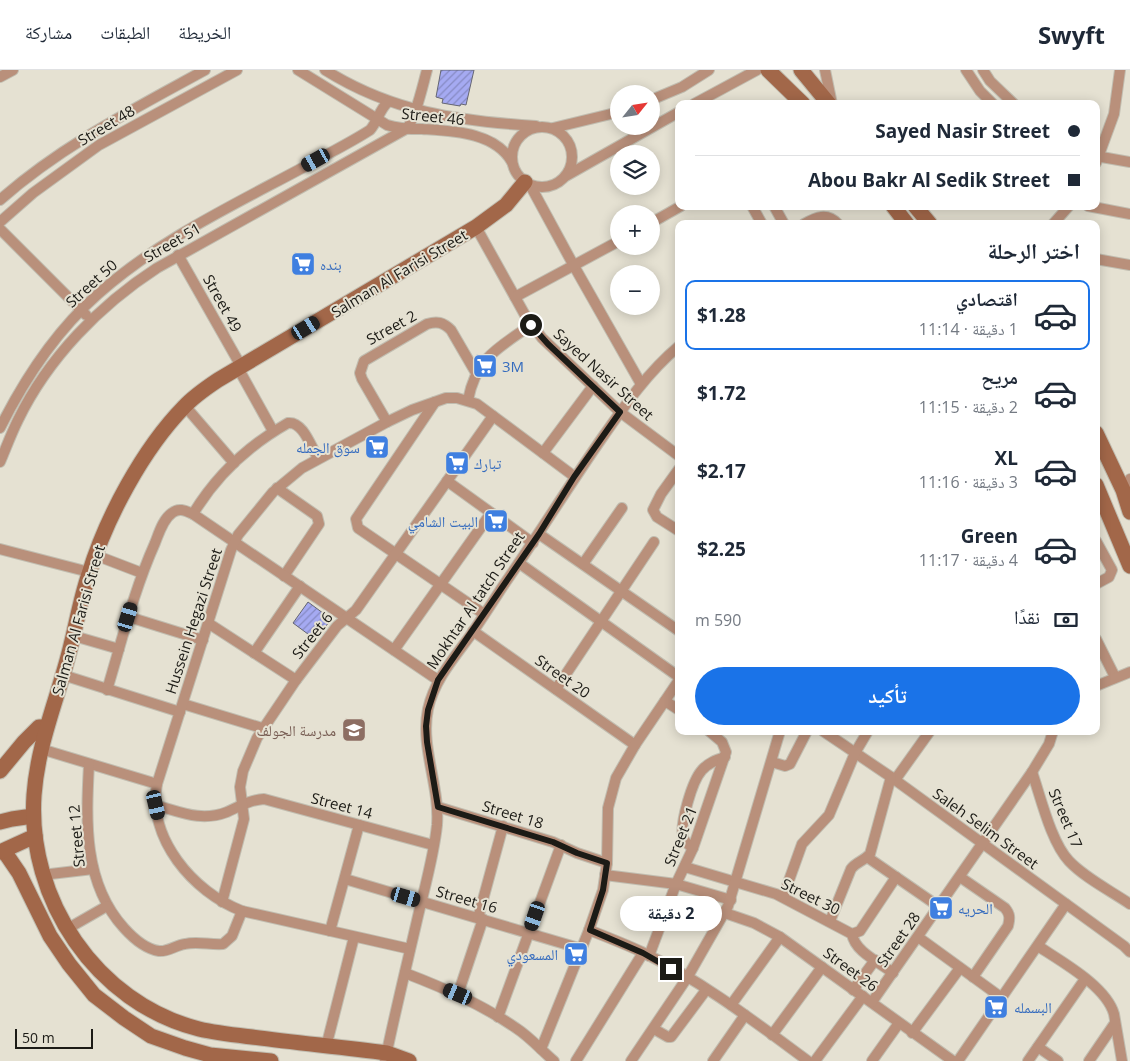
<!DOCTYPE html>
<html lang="ar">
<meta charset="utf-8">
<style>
body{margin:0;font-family:"Open Sans","Noto Naskh Arabic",sans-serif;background:#f2f2f3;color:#1f2937;direction:rtl;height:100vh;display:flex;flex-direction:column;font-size:19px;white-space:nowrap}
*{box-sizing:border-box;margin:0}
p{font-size:16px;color:#747a83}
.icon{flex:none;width:28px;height:28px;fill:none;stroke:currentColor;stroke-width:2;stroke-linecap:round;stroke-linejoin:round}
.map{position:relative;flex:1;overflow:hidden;direction:ltr}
.sheet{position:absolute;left:675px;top:150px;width:425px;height:515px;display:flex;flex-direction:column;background:#fff;border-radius:10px;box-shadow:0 2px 12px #0003;direction:rtl}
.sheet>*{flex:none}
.guide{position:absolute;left:675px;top:30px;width:425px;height:110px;border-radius:10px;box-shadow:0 2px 12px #0003;direction:rtl;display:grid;align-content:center;height:110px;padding:0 20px;background:#fff}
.needle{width:32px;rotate:60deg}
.fabs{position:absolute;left:610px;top:15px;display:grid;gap:10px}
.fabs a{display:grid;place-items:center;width:50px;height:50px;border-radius:50%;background:#fff;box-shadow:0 2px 12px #0003;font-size:25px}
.scale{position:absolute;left:15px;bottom:12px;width:78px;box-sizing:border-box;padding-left:5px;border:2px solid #1c1b16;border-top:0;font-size:14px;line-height:18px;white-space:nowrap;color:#1c1b16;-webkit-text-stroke:4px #e5e1d2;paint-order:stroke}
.end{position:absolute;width:22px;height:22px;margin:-11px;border:6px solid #1c1b16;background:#fff;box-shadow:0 0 0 2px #fff}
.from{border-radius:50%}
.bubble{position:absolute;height:35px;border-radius:18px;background:#fff;box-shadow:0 2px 12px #0003;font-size:16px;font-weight:700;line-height:35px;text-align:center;direction:rtl}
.car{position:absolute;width:15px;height:30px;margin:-15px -8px;border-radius:6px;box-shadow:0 0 4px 1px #0007;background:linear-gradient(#222 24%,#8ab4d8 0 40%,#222 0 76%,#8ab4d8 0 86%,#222 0)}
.guide b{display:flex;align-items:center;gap:18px;height:48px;font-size:19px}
.guide b+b{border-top:1px solid #e0e1e3}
.guide i{width:12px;height:12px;background:#1f2937}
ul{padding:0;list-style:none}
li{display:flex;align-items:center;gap:15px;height:70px;margin:0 10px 8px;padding:0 10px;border:2px solid transparent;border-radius:10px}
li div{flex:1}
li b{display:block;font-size:19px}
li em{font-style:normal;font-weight:700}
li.active{border-color:#1a73e8}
li>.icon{width:45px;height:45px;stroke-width:1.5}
h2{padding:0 20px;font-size:22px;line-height:60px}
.pay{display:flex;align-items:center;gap:12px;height:55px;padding:0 20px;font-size:19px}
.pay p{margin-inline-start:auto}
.cta{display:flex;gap:10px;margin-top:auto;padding:10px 20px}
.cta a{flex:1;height:58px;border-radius:30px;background:#1a73e8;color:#fff;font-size:20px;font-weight:700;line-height:58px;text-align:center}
header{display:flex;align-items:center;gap:30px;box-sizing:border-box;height:70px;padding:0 25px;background:#fff;border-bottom:1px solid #e0e1e3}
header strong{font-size:24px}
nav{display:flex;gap:28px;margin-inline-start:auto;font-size:18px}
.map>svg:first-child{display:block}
.building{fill:url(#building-hatch);stroke:#656673}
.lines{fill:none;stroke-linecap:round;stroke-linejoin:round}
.street-casing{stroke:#c1bdb0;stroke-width:12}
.secondary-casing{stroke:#c1bdb0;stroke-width:17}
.street{stroke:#b9907b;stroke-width:10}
.secondary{stroke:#a26749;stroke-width:15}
.route{stroke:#1c1b16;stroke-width:6}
.labels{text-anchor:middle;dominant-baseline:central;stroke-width:4;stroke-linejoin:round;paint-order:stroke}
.street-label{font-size:15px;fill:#1c1b16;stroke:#e5e1d2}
.shop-label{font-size:15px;fill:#366cbe;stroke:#e5e1d2;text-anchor:start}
.education-label{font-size:15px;fill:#785e54;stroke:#e5e1d2;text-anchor:end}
</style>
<header>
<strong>Swyft</strong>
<nav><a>الخريطة</a><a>الطبقات</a><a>مشاركة</a></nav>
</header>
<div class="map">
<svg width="1130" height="991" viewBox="0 0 1130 991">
<defs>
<pattern id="building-hatch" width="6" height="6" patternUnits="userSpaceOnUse" patternTransform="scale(1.25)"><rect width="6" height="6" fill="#a5aaf2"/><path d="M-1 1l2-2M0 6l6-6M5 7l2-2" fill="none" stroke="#868ac3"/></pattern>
</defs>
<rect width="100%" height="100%" fill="#e5e1d2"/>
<g class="building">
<polygon points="441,0 474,0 466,35 461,34 460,36 442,33 443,29 436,27"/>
<polygon points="308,532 331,549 316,570 293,553"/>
</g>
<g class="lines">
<defs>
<g id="street">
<path d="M298,0L387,55C398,59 410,59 422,59C453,61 495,62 512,92"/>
<path d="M325,0C392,42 458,51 536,56"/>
<polyline points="825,0 832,34"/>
<polyline points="966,0 980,21 993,34"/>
<polyline points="983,0 990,11 1014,34"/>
<polyline points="0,7 13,0"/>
<polyline points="651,30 682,17 709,0"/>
<polyline points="694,34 757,0"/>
<circle cx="542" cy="87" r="30"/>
<polyline points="553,58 619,42"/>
<polyline points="1096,86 1130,92"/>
<polyline points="1096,93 1114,44 1120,0"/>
<polyline points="566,106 679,42"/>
<polyline points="530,115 574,196 641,314"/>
<path d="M0,130C61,76 134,39 205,0"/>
<polyline points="752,136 762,154"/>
<polyline points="774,136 784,154"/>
<polyline points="1088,136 1130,144"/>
<polyline points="0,152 33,123 99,75 237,0"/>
<polyline points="651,153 681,136"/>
<path d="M804,154C816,147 827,142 838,154"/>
<polyline points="1053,154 1069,136"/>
<polyline points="476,157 525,245 542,268 620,342 679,386"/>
<polyline points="0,159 86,245"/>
<polyline points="178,185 241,296"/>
<polyline points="1096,189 1130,195"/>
<polyline points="515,227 619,171"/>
<polyline points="238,298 273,361"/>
<path d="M468,330C476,288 498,278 531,255"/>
<polyline points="435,332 358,446 356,449 358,458 484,544"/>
<polyline points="185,336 234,393"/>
<path d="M387,352L362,309L360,303L364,291L427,254C437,251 443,252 451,260L476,303"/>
<path d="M0,358C24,310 57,260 98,224C162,167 242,131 317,90C335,80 353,71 370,60C378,51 379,40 388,32"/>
<polyline points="543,383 593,316"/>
<path d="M0,392C6,378 11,364 18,350C48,288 100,235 157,198L406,59C415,51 423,14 427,0"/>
<polyline points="679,399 661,424 653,440 657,447 679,461"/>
<polyline points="447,411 533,473"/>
<polyline points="277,418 317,446 319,454 284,506"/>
<polyline points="1123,420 1130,409"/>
<path d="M193,444C216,406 249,375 288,353C303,351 311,377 318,388"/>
<polyline points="539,464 679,561"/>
<polyline points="1096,471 1112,500 1109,507 1096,514"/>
<polyline points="0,479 89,502"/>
<polyline points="95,485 142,503"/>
<polyline points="519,493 679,607"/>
<polyline points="583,494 622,438"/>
<polyline points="129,547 203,570"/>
<polyline points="208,553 296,610"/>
<polyline points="473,561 635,675"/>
<polyline points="74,566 119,579"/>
<polyline points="1096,569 1115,607"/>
<polyline points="394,580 491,443"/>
<polyline points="254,583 300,516"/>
<polyline points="63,605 180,642"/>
<polyline points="1096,616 1130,602"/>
<polyline points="556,619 654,472"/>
<path d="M107,620C122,570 134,520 155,473C159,463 163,449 172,443C179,437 186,441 193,444L438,610"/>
<polyline points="665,631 679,640"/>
<polyline points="183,634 262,658"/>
<polyline points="823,661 891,707 1124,876 1130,882"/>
<polyline points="41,679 157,714"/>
<polyline points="772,692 785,696 790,694 807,661"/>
<path d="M89,694C86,751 83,813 124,858C133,868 145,879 159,881C168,882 176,875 185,874C197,871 210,875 223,874L232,866L242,841"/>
<path d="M1032,702C1041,728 1051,772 1069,791C1085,808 1111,821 1130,834"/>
<polyline points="895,710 930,661"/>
<path d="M155,735C181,742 201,752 227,742C240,736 250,730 264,729L433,775"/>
<polyline points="438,737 553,772 577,783 607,793"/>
<path d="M693,778C689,775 684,772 683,767C680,753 692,711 702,700C708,693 716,690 725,687"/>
<polyline points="867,787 938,836"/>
<polyline points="685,797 776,824 852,864 860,861 896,807"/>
<polyline points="42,805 93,799"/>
<polyline points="605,805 676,814 731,830"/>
<path d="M960,807L1005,838C1010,844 1010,848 1008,856L973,907"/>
<polyline points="345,809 582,879"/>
<polyline points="783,827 802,774 829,745 855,683 868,661"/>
<polyline points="222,832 244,749 240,717 243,701 257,668 296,610 337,556 356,540 493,346"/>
<polyline points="725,843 754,853 780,867 953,991"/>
<polyline points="478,848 503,756"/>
<path d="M830,851L851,799C856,792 864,791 870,784L891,707"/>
<polyline points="67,859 107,836"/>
<path d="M589,860C607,867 625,874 642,882C702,911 755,952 808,991"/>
<polyline points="330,861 359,755"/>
<path d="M852,864C855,882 879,892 893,903"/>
<polyline points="918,867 1002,928"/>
<path d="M1038,876C1062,892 1106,916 1114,944L1122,991"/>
<path d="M410,879L242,841C193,822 147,768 157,714L231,480L238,465L273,422L302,398L387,352L412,340L446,328H457L477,334L575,407"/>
<polyline points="649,886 676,814 693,778 726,682 722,672 709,661"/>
<path d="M405,903C444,918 481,934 516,958C530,967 541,980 554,991"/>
<polyline points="853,920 875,890"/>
<polyline points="458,924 483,849"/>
<polyline points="872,932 1032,702 1049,674 1053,661"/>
<polyline points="731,935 780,867"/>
<polyline points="498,947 561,775"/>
<polyline points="654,959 668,967 671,967 706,920"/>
<polyline points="912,963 960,898"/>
<polyline points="772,965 822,897"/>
<polyline points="326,977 354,867"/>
<polyline points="1038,977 1058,991"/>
<polyline points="541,979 589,860 603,820 607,793 608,738 616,708 635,675 679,610"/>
<path d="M385,991C395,942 407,894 418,846C425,816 434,785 437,755C440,716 420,677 428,639C434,611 453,589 470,566C481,550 492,533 503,516C537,467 568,417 602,368C625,335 648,302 679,276"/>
<polyline points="576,991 643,883"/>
<polyline points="631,991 687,908 728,836 780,661"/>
<polyline points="713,991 745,945"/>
<polyline points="815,991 863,926"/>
<polyline points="872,991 899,953"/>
<polyline points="958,991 1066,834"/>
<polyline points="1028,991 1085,909"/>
<polyline points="1089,991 1115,953"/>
</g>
<g id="secondary">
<polyline points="768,0 803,34"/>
<polyline points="801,0 829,34"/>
<polyline points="893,136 907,154"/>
<polyline points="915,136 930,154"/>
<polyline points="1096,363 1123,420 1130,442"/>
<polyline points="1096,415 1130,496"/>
<polyline points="0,701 24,672 39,657 46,657"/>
<polyline points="0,752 12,749 33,746"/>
<polyline points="4,781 19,803 50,866 69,894 94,925 124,948 151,966 185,978 210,985 271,991"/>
<polyline points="0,782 35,766"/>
<path d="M409,991L387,983C342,977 297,973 252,967C235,965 216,963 199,959C96,933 27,829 34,725C38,671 59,626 71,575C77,551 81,527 89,504C106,448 143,379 184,337C194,326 206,318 218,310L476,157L506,135L525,112"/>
</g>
</defs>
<use href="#street" class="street-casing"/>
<use href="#secondary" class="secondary-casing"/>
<use href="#street" class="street"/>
<use href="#secondary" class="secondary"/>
</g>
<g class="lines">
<polyline class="route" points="531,255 548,274 620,342 574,407 539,464 438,610 428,640 426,656 427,672 438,737 553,772 577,783 607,793 603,820 590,860 643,883 671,899"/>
</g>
<defs>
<symbol id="supermarket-square" viewBox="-11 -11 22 22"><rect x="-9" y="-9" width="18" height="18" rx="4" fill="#3f7fe0" stroke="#e5e1d2"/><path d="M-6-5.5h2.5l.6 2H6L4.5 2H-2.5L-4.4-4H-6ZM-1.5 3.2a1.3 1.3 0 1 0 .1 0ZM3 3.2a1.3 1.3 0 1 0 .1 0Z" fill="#fff"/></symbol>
<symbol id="school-square" viewBox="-11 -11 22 22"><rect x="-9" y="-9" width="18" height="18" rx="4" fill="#8d6e63" stroke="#e5e1d2"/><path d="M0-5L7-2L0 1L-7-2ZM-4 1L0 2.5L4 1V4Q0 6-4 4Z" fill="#fff"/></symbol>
</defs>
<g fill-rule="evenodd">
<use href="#supermarket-square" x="289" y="180" width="28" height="28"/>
<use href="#supermarket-square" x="471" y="282" width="28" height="28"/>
<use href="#supermarket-square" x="363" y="363" width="28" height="28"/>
<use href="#supermarket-square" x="443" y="379" width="28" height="28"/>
<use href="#supermarket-square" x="482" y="437" width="28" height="28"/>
<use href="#school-square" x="340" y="646" width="28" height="28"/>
<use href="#supermarket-square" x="927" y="824" width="28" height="28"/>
<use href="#supermarket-square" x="562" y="870" width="28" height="28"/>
<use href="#supermarket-square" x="982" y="923" width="28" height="28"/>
</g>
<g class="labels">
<g class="street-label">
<text transform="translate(433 46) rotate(6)">Street 46</text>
<text transform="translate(106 55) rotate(-31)">Street 48</text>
<text transform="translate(172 172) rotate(-30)">Street 51</text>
<text transform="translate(399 203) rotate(-31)">Salman Al Farisi Street</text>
<text transform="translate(91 213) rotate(-42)">Street 50</text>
<text transform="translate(223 233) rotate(61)">Street 49</text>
<text transform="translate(391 257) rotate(-29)">Street 2</text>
<text transform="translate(604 304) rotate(42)">Sayed Nasir Street</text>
<text transform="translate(475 530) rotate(-56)">Mokhtar Al tatch Street</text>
<text transform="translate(78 550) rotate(-74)">Salman Al Farisi Street</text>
<text transform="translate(193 551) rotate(-72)">Hussein Hegazi Street</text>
<text transform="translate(312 565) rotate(-51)">Street 6</text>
<text transform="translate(563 606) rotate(35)">Street 20</text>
<text transform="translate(342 735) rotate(15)">Street 14</text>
<text transform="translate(513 744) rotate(17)">Street 18</text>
<text transform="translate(1066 748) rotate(67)">Street 17</text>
<text transform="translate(986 758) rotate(36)">Saleh Selim Street</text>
<text transform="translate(76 766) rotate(-95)">Street 12</text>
<text transform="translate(680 766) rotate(-68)">Street 21</text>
<text transform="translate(811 826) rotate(26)">Street 30</text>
<text transform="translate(467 829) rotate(16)">Street 16</text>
<text transform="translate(898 869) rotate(-55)">Street 28</text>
<text transform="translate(851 899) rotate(36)">Street 26</text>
</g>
<g class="shop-label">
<text x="320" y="194">بنده</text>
<text x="502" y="296">3M</text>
<text x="360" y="377" text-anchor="end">سوق الجمله</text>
<text x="474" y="393">تبارك</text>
<text x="478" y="451" text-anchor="end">البيت الشامي</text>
<text x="958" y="838">الحريه</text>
<text x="558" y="884" text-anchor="end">المسعودي</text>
<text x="1014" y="937">البسمله</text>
</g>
<g class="education-label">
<text x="336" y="660">مدرسة الجولف</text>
</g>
</g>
</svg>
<div class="fabs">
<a><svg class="needle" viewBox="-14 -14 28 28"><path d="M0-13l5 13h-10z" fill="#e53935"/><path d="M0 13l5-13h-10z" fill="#747a83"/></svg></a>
<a><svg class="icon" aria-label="layers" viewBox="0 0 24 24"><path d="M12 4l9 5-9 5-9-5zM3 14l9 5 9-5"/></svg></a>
<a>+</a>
<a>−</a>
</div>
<div class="scale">50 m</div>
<i class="end from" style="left:531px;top:255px"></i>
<i class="end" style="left:671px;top:899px"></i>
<div class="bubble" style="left:620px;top:826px;width:102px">2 دقيقة</div>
<i class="car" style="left:316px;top:90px;rotate:241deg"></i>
<i class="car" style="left:306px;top:258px;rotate:59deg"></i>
<i class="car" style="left:128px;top:547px;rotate:17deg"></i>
<i class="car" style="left:156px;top:735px;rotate:167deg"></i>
<i class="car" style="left:406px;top:827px;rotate:106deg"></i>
<i class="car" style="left:535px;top:846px;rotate:199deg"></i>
<i class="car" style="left:458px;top:924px;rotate:293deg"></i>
<div class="guide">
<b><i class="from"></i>Sayed Nasir Street</b>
<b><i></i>Abou Bakr Al Sedik Street</b>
</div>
<section class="sheet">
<h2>اختر الرحلة</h2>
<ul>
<li class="active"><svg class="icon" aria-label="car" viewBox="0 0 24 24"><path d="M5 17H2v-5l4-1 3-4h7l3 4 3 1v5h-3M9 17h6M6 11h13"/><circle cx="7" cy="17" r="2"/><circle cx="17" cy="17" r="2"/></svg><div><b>اقتصادي</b><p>1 دقيقة · 11:14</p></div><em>$1.28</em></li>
<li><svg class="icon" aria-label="car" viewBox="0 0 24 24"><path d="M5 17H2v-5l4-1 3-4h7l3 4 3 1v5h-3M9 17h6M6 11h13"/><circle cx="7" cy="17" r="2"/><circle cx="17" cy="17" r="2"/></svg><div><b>مريح</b><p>2 دقيقة · 11:15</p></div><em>$1.72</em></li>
<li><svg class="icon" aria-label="car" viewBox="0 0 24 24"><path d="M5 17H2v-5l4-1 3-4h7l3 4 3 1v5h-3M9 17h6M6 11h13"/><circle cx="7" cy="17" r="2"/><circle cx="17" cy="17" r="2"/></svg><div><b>XL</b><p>3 دقيقة · 11:16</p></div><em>$2.17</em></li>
<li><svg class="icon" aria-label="car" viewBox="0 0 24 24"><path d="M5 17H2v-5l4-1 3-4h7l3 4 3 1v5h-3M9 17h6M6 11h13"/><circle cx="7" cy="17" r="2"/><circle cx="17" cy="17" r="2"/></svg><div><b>Green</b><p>4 دقيقة · 11:17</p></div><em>$2.25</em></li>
</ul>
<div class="pay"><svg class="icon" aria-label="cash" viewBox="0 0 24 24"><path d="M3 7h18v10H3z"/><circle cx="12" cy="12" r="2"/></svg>نقدًا<p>590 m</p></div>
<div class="cta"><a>تأكيد</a></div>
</section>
</div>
